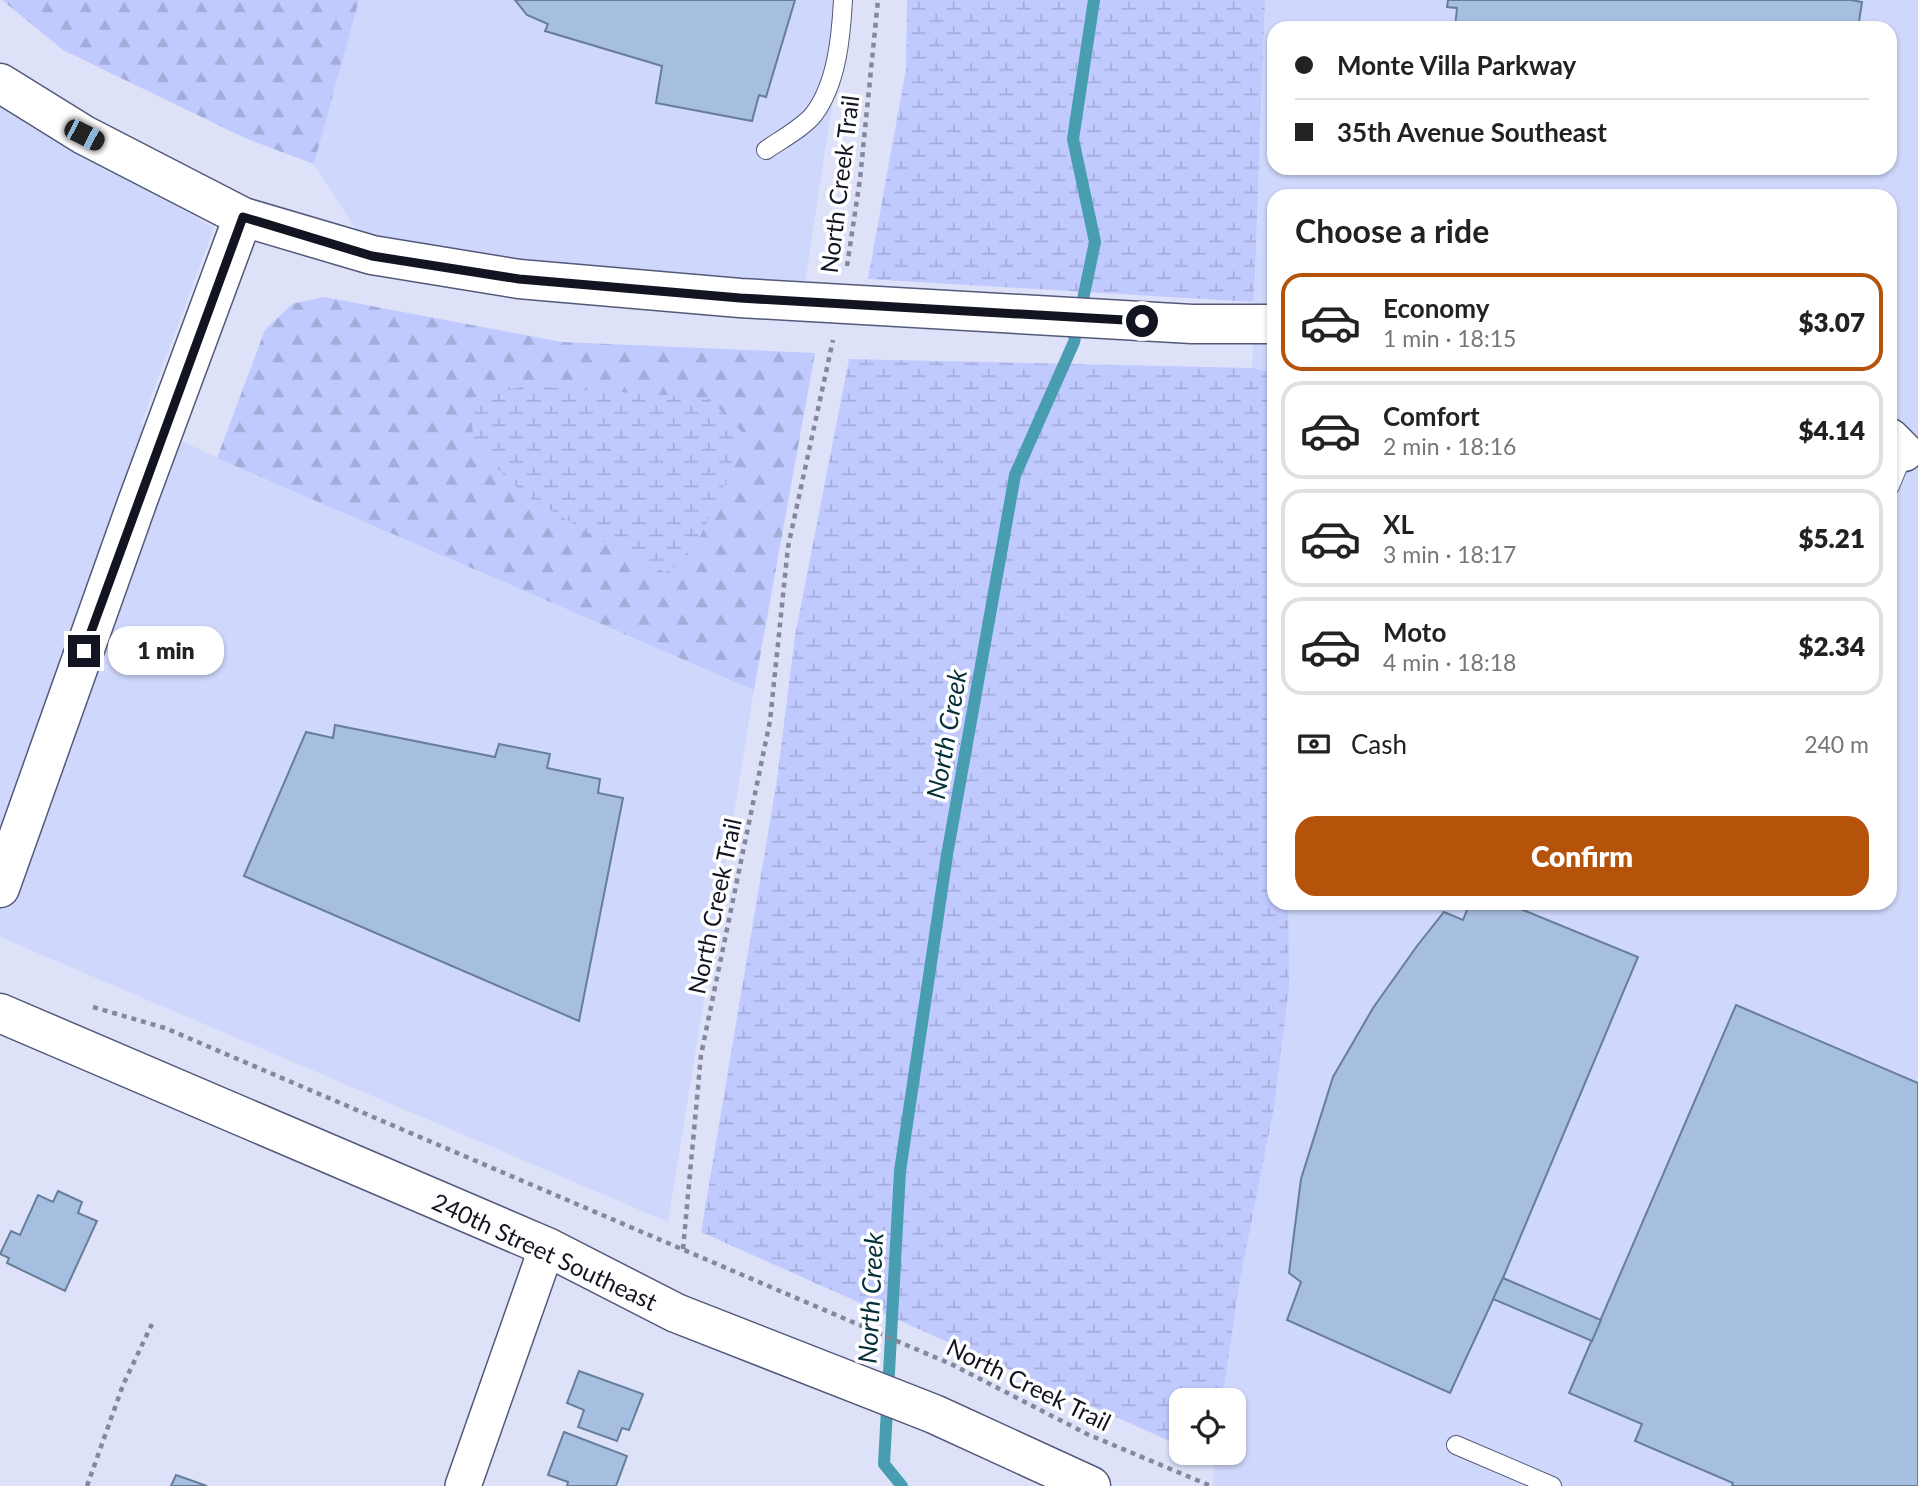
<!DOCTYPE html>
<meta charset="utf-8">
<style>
body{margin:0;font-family:Lato,sans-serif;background:#f2f2f2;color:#222;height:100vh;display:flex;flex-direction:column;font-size:26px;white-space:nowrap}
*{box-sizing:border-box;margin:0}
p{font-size:23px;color:#767676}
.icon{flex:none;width:38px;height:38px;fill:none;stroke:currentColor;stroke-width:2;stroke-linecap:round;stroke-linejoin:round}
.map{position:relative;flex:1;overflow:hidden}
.panel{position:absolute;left:1267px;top:189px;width:630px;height:721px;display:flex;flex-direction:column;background:#fff;border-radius:21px;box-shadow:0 2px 5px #0004}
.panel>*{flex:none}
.top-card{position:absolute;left:1267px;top:21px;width:630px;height:154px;border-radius:21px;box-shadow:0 2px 5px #0004;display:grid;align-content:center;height:154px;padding:0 28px;background:#fff}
.tools{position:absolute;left:1169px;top:1388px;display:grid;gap:14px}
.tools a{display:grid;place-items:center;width:77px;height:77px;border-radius:14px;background:#fff;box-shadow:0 2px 5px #0004;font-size:35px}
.end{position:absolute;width:32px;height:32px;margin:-16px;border:9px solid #121421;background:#fff;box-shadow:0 0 0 4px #fff}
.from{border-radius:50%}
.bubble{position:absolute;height:49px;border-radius:21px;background:#fff;box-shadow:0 2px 5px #0004;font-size:23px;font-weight:800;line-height:49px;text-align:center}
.car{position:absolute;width:21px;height:42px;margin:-21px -10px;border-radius:9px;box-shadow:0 0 5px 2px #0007;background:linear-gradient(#222 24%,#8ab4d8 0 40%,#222 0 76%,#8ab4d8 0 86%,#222 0)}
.top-card b{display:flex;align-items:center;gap:24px;height:66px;font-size:26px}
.top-card b+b{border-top:2px solid #e0e0e0}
.top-card i{width:18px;height:18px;background:#222}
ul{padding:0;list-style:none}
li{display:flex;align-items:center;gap:21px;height:98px;margin:0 14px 10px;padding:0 14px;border:4px solid #e0e0e0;border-radius:21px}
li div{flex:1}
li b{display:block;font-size:26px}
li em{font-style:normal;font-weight:800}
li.current{border-color:#b45309}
li>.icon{width:63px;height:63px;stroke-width:1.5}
h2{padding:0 28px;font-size:32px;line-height:84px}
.pay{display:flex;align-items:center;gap:18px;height:77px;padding:0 28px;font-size:26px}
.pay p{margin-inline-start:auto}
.cta{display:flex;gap:14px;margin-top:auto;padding:14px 28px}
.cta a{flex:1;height:80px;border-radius:21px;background:#b45309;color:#fff;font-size:28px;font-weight:800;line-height:80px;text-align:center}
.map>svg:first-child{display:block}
.built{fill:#cfd7fc;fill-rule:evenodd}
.forest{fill:url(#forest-firs)}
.wetland{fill:url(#wetland-marsh)}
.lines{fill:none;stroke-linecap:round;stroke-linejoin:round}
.stream{stroke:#489db1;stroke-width:12}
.building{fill:#a6bedf;stroke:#677e9b;stroke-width:2}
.service-casing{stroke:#53597a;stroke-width:20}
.minor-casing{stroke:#53597a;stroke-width:38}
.tertiary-casing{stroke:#53597a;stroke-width:41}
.path{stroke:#84889b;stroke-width:4.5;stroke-dasharray:5 5;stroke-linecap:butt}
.service{stroke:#fff;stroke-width:18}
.minor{stroke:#fff;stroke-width:35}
.tertiary{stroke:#fff;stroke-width:38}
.route{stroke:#121421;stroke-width:9}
.labels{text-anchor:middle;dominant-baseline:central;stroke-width:7;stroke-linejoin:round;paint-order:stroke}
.street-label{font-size:24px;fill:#121421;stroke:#fff}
.water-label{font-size:26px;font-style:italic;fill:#042f38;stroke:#fff}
</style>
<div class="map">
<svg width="1918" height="1486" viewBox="0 0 1918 1486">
<defs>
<pattern id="forest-firs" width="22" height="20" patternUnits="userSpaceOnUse" patternTransform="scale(1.75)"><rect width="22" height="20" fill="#c0cafe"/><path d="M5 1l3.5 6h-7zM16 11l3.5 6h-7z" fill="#a4add9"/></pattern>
<pattern id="wetland-marsh" width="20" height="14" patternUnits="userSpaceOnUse" patternTransform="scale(1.75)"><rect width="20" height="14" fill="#c0cafe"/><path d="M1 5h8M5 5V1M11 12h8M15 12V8" fill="none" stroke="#a4add9"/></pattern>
</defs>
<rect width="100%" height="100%" fill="#dde2f9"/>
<g class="built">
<polygon points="359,0 848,0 805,283 740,298 372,255 314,164"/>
<path d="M1265,0H1918V1486H1213L1215,1453L1234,1452V1400H1216ZM1274,28H1890V168H1274ZM1274,196H1890V903H1274Z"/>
<polygon points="0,102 214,228 141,424 754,690 668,1222 0,937"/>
</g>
<g class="forest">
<polygon points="2,0 359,0 314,164 245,138 63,50"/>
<polygon points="324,297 562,342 815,353 754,690 217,458 265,330 292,304"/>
</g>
<g class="wetland">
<polygon points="907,0 1265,0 1254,302 868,279 906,69"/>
<polygon points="849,359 1252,368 1274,373 1274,903 1288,903 1289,988 1274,1107 1240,1279 1222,1400 1181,1400 1181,1446 701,1232 777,780 795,636"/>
<polygon points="526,386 708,398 741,431 728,477 699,539 668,574 611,546 526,496 474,447 470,398"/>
</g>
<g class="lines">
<polyline class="stream" points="902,1486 884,1464 900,1171 947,855 1015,475 1074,342 1095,242 1073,139 1094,0"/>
</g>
<g class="building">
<polygon points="515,0 795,0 766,97 759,95 752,121 656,103 662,66 545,31 548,24 527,15"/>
<polygon points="1448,0 1851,0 1862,2 1858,28 1455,28 1457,8 1447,7"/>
<polygon points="335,725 495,757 499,744 550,754 547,768 600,779 598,793 623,798 579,1021 244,876 306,732 333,738"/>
<polygon points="1470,903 1506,903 1638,957 1503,1278 1450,1393 1287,1320 1301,1282 1289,1273 1301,1179 1333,1077 1373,1008 1417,946 1444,912 1463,920"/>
<polygon points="1736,1005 1918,1083 1918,1486 1732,1486 1733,1483 1635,1441 1642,1424 1569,1393"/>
<polygon points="58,1191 82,1202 78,1213 97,1221 65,1291 7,1263 9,1258 0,1254 11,1231 20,1235 38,1195 53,1202"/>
<polygon points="1503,1278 1601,1320 1592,1341 1493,1299"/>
<polygon points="579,1371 643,1394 629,1430 622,1428 617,1441 578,1427 584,1410 567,1403"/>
<polygon points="564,1432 627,1456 616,1486 567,1486 568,1482 548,1475"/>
<polygon points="176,1475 207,1486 171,1486"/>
</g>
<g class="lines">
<defs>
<g id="service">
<path d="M766,150C780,140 803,128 814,114C837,83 841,37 843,0"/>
<polyline points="1890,486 1904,452 1909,454"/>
<polyline points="1456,1445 1552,1486"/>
</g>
<polyline id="minor" points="463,1486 547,1247"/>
<g id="tertiary">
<polyline points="0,83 84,135 243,217 372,255 519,279 740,298 1192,324 1274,324"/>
<polyline points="1890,438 1904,452"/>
<polyline points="0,888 138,500 243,217"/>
<polyline points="0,1013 547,1247 676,1313 934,1414 1091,1486"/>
</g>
</defs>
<use href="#service" class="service-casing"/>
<use href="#minor" class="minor-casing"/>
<use href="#tertiary" class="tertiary-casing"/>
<g class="path">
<polyline points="847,266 860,179 878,0"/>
<polyline points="93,1007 165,1028 953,1365 1087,1434 1211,1486"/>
<polyline points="683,1249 701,1055 770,721 788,547 833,340"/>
<polyline points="87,1486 123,1385 152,1324"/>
</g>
<use href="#service" class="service"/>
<use href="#minor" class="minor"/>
<use href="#tertiary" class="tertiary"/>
</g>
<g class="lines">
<polyline class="route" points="84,651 243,217 372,256 519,279 740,298 1142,321"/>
</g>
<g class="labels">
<g class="street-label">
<text transform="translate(839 184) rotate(-83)">North Creek Trail</text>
<text transform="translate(714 906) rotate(-78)">North Creek Trail</text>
<text transform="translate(545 1251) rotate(25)">240th Street Southeast</text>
<text transform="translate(1029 1384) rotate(26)">North Creek Trail</text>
</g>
<g class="water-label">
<text transform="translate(946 734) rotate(-80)">North Creek</text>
<text transform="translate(870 1298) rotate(-87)">North Creek</text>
</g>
</g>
</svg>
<div class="tools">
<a><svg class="icon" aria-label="locate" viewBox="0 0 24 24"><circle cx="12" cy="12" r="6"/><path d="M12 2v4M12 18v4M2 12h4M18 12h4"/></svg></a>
</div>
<i class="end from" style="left:1142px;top:321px"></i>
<i class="end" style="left:84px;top:651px"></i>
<div class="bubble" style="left:108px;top:626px;width:116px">1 min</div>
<i class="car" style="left:84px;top:135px;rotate:117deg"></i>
<div class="top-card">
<b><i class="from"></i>Monte Villa Parkway</b>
<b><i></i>35th Avenue Southeast</b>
</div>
<section class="panel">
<h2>Choose a ride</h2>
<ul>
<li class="current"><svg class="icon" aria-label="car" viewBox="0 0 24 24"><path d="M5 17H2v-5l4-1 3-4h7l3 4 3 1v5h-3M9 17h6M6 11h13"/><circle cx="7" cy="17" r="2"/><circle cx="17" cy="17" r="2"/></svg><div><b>Economy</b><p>1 min · 18:15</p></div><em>$3.07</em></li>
<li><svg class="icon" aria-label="car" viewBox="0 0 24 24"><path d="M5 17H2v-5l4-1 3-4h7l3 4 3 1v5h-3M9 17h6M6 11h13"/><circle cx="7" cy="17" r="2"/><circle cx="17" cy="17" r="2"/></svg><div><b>Comfort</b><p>2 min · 18:16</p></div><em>$4.14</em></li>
<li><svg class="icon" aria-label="car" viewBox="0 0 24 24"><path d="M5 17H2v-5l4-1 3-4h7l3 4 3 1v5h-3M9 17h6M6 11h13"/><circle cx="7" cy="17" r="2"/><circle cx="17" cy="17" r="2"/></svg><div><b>XL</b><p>3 min · 18:17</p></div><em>$5.21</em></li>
<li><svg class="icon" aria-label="car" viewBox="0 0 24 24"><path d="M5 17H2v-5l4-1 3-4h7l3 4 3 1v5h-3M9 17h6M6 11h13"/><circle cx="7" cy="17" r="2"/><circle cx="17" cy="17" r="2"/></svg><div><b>Moto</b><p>4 min · 18:18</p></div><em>$2.34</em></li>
</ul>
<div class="pay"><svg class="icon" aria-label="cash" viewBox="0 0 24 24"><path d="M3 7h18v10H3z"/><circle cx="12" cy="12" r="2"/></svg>Cash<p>240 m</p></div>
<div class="cta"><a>Confirm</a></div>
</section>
</div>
